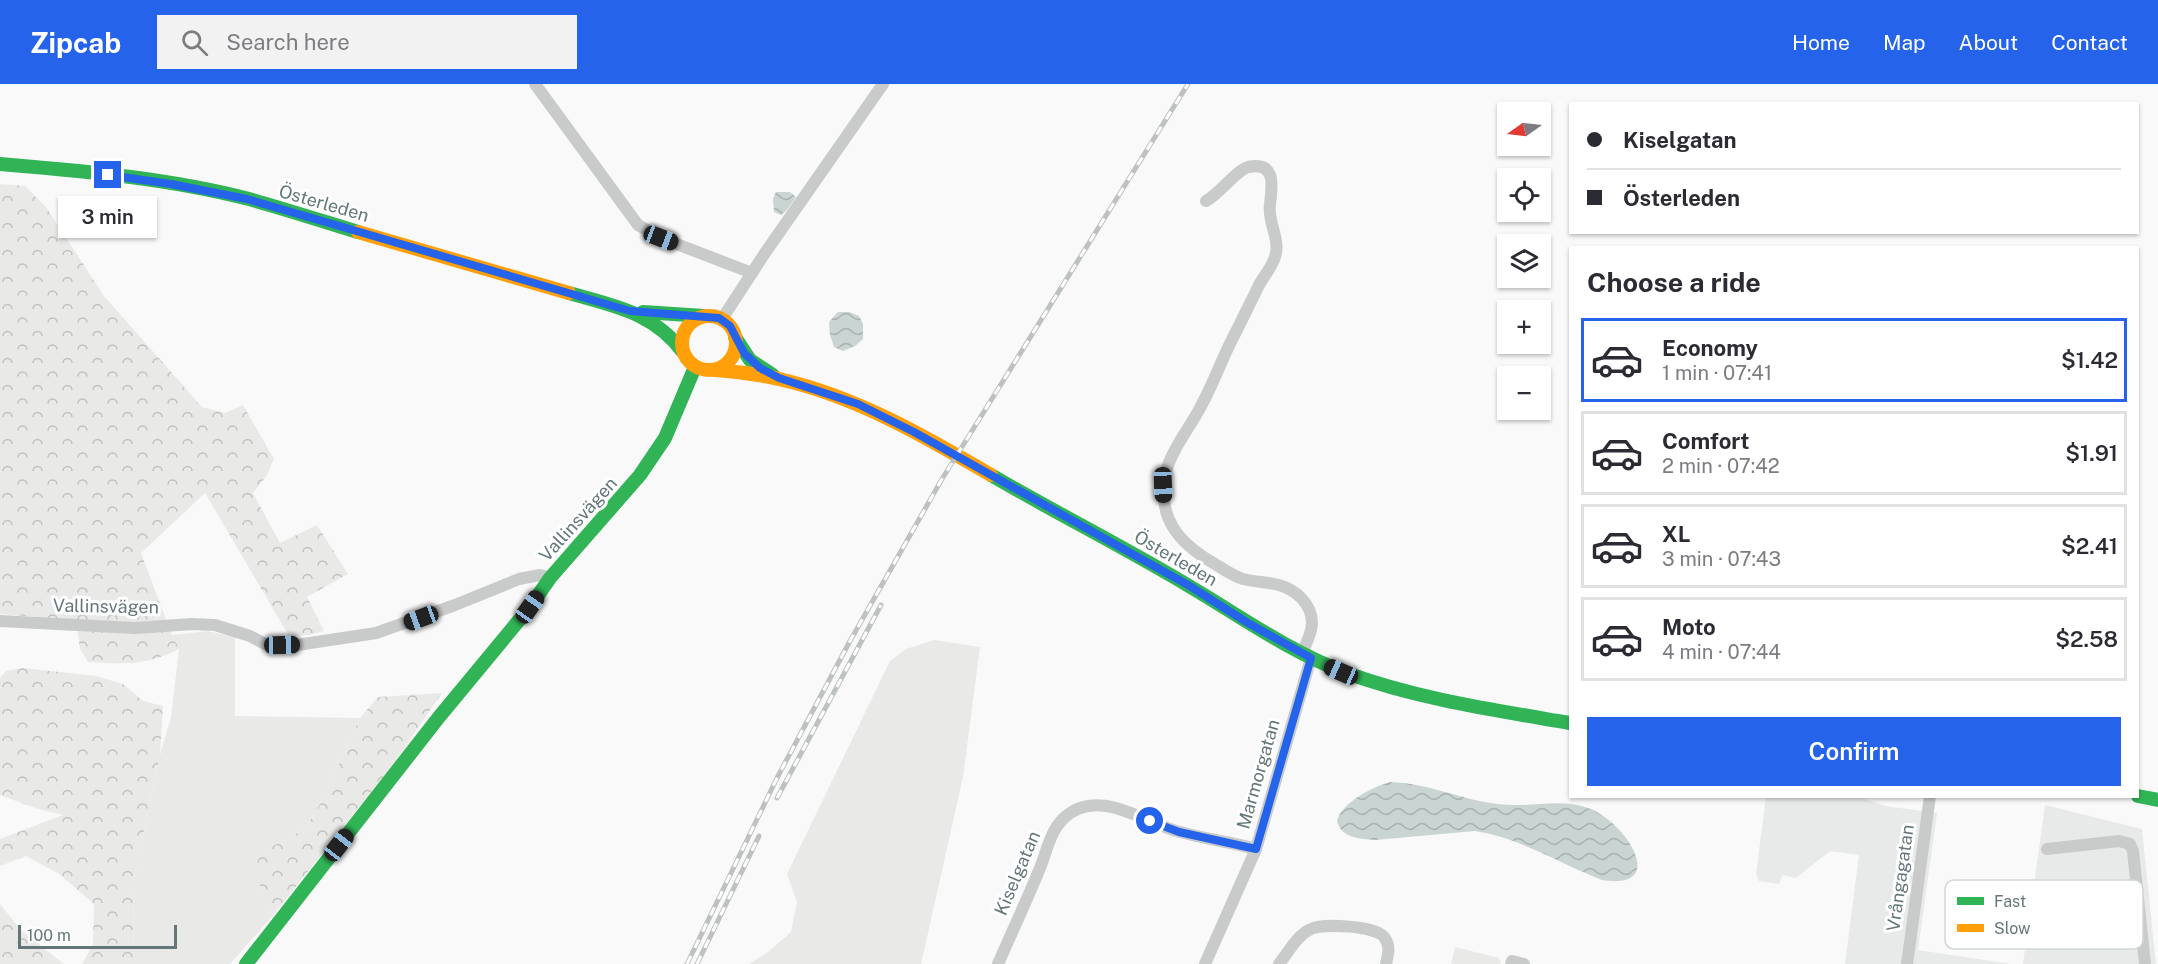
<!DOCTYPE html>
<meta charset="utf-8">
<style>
body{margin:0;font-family:"Public Sans",sans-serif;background:#f2f2f3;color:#2b2b33;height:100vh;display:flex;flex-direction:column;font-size:22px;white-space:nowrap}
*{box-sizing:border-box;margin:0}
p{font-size:20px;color:#7c7c81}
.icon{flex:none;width:33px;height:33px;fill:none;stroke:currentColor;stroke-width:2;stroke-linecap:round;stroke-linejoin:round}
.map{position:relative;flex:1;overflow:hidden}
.details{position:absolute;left:1569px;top:162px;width:570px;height:552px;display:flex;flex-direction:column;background:#fff;border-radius:0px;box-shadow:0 2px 4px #0004}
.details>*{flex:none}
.top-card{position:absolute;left:1569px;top:18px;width:570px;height:132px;border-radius:0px;box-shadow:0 2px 4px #0004;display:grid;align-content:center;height:132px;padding:0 18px;background:#fff}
.needle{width:39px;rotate:256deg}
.tools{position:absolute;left:1497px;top:18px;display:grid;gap:12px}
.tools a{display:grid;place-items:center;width:54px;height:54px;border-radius:0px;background:#fff;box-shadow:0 2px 4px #0004;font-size:30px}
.scale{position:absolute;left:18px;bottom:15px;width:159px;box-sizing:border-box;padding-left:6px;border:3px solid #637779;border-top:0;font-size:16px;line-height:21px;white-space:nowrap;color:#637779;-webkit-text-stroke:4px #fff;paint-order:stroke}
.end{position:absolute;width:27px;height:27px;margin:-14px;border:8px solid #2563eb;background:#fff;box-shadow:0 0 0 3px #fff}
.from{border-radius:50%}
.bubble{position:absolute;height:42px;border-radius:0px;background:#fff;box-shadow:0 2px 4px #0004;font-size:20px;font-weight:600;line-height:42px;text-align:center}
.car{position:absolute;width:18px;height:36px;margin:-18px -9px;border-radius:8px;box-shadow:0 0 4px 2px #0007;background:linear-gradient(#222 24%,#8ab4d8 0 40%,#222 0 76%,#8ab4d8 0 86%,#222 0)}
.top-card b{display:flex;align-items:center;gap:21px;height:57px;font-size:22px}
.top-card b+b{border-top:2px solid #e1e1e2}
.top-card i{width:15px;height:15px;background:#2b2b33}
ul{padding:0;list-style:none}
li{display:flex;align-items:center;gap:18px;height:84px;margin:0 12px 9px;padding:0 6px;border:3px solid #e1e1e2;border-radius:0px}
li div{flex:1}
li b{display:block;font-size:22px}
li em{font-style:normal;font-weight:600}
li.current{border-color:#2563eb}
li>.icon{width:54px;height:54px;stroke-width:1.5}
h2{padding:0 18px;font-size:27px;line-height:72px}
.cta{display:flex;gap:12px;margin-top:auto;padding:12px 18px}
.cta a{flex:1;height:69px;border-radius:0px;background:#2563eb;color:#fff;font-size:24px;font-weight:600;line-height:69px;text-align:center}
header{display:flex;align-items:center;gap:36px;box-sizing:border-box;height:84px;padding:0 30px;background:#2563eb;color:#fff}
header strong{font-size:28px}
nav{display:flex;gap:33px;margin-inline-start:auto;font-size:21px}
.search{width:420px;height:54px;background:#f2f2f3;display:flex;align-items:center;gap:15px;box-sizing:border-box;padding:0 21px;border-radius:0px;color:#7c7c81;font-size:22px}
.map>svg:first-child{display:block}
.built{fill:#e8e9e9}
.green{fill:#e9eae7}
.forest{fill:url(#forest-crowns)}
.water{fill:url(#water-waves)}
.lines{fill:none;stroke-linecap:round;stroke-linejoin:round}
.street{stroke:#c9caca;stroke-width:12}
.fast{stroke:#30b455;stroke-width:14}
.slow{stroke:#ff9f0a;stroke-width:14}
.rail-casing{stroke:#bec1c1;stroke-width:5}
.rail{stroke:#fff;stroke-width:3;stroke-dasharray:9;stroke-linecap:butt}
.route{stroke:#2563eb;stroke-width:8}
.labels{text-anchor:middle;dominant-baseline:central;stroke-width:6;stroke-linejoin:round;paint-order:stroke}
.street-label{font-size:18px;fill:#637779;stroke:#fff}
.key{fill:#fff;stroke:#d0d6d7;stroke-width:1.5}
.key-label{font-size:16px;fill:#637779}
</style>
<header>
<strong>Zipcab</strong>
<div class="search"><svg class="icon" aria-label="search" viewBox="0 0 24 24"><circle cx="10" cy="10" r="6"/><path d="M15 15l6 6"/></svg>Search here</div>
<nav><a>Home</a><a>Map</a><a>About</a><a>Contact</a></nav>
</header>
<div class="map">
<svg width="2158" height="880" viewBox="0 0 2158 880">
<defs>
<pattern id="forest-crowns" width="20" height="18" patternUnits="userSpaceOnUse" patternTransform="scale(1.5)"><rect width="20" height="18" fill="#e9eae7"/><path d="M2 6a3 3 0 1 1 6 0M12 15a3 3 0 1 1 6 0" fill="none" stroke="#c0c2c0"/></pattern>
<pattern id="water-waves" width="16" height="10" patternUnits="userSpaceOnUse" patternTransform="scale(1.5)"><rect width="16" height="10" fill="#c9d4d3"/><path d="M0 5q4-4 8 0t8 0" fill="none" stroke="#a7b1b0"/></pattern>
</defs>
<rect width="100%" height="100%" fill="#f9f9f9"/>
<g class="built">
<polygon points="1766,713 1860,713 1885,722 1937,729 1918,866 2011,880 1845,880 1859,771 1830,767 1796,794 1782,791 1779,800 1759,797 1756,790"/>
<polygon points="2045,721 2142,745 2156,880 2023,880"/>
</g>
<g class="green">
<polygon points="208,547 235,553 235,632 360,634 324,713 305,745 264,767 261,807 270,835 230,880 134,880 133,799 160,671 171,633 179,565 172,551"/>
<polygon points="934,556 980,563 963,693 921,880 749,880 768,868 791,848 797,818 787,790 890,577 906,565"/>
<polygon points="1455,863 1499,874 1501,880 1451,880"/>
</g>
<g class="forest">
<path d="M0,100L25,102L46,123L104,212L202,323L225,329L243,321L274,375L267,391L253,409L280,459L317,441L348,490L307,513L324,547L309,551L289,552L205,409L141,469L172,551L179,565C146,582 124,580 88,578L80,565L76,536L0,530Z"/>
<polygon points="23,584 96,592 123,600 143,617 163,622 160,671 133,799 134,880 82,880 93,860 94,820 59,790 26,772 0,782 0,755 63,731 35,724 0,711 0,594 6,587"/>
<polygon points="442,609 391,683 270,835 261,807 257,778 264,767 305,745 324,713 360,634 378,613"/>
<polygon points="0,820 22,847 64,880 0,880"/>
</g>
<g class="water">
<polygon points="776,108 790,108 796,113 787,126 781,131 774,128 773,115"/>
<polygon points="838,228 849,228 859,232 863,240 863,255 855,262 843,267 834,263 830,251 829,238"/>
<path d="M1390,698C1432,699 1469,720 1511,721C1536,722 1564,715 1588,724C1626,737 1670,807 1602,796C1560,780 1521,754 1475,747L1375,756C1360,755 1341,754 1337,737C1342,718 1373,703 1390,698Z"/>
</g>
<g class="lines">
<g class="street">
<polyline points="535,0 638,141 661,154 752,189"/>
<path d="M1206,117C1220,109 1237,86 1248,83C1277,77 1272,103 1270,120C1267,138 1281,155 1275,173C1272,183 1264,192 1259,201C1252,216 1244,231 1237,246C1223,271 1214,299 1200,324C1190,343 1171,367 1166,388C1156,433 1178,459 1215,480C1223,485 1233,492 1243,495C1255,498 1267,498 1279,501C1296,506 1312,520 1312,539C1312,549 1306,560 1302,569"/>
<polyline points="722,235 765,169 883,0"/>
<polyline points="0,537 135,544 192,540 215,541 250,552 267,561 297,561 376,549 455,521 519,495 540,491 550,494"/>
<polyline points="2047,765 2119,757 2130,760 2133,767 2145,880"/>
<path d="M998,880C1012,848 1027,816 1040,784C1047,767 1050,747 1064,734C1098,702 1144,739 1180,748C1205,755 1231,758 1256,765"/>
<polyline points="1205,880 1256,765 1311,574"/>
<path d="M1279,880C1288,869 1297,851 1311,845C1323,839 1376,842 1384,853C1391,861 1388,871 1386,880"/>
<polyline points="1511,880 1512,877 1524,880"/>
<polyline points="1907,880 1930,712"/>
</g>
<g class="fast">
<path d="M0,80C83,87 168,94 249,115C285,125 322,137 358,148"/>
<path d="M569,209C614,222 653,228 683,268"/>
<polyline points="643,228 704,232"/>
<polyline points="735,253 750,276 773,291"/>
<path d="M991,391C1056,429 1124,463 1189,502C1240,532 1288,567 1344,588C1417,615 1494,626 1570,639"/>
<polyline points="2138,712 2158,716"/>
<polyline points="246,880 439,633 530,523 550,494 640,391 665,354 695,283"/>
</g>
<g class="slow">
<polyline points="358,148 569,209"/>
<circle cx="709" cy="259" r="27"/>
<path d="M715,286C738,288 761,290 783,296C857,313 926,353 991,391"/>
</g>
<defs>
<g id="rail">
<polyline points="777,714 881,521"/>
<polyline points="687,880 777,694 850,557 942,395 1188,0"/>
<polyline points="697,880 759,752"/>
</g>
</defs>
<use href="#rail" class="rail-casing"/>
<use href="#rail" class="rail"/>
</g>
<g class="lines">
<polyline class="route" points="108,91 171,100 247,115 630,227 719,234 730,242 744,269 760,284 779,294 858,320 914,348 1188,501 1248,539 1311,574 1256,765 1179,748 1150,737"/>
</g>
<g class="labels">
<g class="street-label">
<text transform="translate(324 119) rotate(16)">Österleden</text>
<text transform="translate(578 435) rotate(-48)">Vallinsvägen</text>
<text transform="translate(1176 474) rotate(30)">Österleden</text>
<text transform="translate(106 522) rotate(1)">Vallinsvägen</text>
<text transform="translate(1258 690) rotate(-74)">Marmorgatan</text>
<text transform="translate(1017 789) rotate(-67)">Kiselgatan</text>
<text transform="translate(1900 794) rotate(-82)">Vrångagatan</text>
</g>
</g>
<rect x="1945" y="796" width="198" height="69" rx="9" class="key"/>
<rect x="1957" y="813" width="27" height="8" fill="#30b455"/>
<rect x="1957" y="840" width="27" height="8" fill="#ff9f0a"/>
<g class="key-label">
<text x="1994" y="823">Fast</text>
<text x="1994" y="850">Slow</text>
</g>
</svg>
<div class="tools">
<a><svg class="needle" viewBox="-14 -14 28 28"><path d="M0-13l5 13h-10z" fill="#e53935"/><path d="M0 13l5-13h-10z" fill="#7c7c81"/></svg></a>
<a><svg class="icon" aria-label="locate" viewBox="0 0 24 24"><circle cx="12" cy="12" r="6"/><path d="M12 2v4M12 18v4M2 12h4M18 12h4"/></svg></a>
<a><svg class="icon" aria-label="layers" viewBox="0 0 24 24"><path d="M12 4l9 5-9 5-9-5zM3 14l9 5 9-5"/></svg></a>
<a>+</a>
<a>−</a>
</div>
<div class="scale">100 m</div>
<i class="end from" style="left:1150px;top:737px"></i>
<i class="end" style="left:108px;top:91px"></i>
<div class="bubble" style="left:58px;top:112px;width:99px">3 min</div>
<i class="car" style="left:661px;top:154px;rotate:111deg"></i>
<i class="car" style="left:1163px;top:401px;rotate:178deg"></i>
<i class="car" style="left:530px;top:523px;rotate:35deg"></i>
<i class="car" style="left:421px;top:534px;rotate:250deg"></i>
<i class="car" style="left:282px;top:561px;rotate:89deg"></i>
<i class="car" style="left:1341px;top:588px;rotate:294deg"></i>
<i class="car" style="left:339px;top:761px;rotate:38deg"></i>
<div class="top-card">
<b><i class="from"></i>Kiselgatan</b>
<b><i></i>Österleden</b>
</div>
<section class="details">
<h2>Choose a ride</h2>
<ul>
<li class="current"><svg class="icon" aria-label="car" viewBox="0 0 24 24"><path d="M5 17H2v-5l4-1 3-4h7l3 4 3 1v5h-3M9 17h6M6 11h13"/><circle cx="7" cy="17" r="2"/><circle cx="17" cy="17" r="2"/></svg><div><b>Economy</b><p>1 min · 07:41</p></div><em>$1.42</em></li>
<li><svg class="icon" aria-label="car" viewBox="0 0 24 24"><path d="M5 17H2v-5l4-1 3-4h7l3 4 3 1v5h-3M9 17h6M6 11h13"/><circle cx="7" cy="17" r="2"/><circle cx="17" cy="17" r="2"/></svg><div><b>Comfort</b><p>2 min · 07:42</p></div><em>$1.91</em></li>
<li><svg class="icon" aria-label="car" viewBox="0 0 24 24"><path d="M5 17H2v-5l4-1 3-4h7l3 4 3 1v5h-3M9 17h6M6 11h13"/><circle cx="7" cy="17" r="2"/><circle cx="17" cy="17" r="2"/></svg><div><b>XL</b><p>3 min · 07:43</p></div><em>$2.41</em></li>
<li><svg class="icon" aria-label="car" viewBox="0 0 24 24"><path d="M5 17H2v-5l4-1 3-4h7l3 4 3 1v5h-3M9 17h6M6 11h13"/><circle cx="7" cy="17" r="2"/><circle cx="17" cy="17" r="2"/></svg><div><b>Moto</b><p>4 min · 07:44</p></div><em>$2.58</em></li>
</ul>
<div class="cta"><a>Confirm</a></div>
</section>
</div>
